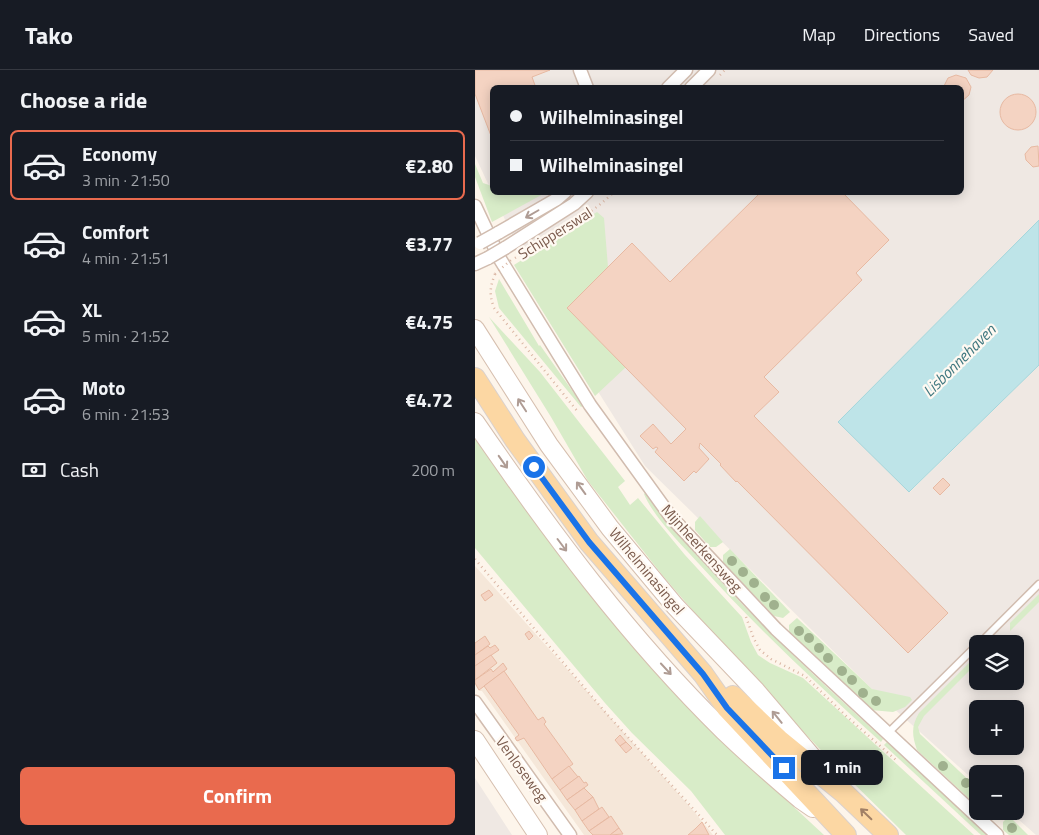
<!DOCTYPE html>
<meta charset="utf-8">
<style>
body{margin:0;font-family:"Titillium Web",sans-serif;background:#242831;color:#f1f3f6;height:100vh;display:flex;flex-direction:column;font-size:19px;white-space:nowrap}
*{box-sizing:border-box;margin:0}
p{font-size:16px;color:#9ea1a6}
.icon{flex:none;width:28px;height:28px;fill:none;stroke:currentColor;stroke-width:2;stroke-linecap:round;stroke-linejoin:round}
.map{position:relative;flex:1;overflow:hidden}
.drawer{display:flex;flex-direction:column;background:#171b24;width:475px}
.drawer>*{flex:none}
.banner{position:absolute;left:15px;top:15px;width:474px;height:110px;border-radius:8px;box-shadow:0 2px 12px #0003;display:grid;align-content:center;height:110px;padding:0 20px;background:#171b24}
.tools{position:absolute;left:494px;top:565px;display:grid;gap:10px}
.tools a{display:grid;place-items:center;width:55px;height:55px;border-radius:8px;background:#171b24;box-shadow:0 2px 12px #0003;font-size:25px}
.end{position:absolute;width:22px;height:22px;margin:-11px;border:6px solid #1a73e8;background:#fff;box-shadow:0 0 0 2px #fff}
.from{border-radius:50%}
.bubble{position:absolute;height:35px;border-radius:8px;background:#171b24;box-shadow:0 2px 12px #0003;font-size:16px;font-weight:700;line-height:35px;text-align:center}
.banner b{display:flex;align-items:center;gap:18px;height:48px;font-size:19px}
.banner b+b{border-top:1px solid #363941}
.banner i{width:12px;height:12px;background:#f1f3f6}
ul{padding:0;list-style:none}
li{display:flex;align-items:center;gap:15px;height:70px;margin:0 10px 8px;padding:0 10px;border:2px solid transparent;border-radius:8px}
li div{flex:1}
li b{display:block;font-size:19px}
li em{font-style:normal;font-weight:700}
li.active{border-color:#e96a4e}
li>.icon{width:45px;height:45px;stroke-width:1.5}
h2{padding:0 20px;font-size:22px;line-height:60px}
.pay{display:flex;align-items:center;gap:12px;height:55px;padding:0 20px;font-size:19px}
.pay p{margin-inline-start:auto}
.cta{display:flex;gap:10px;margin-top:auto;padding:10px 20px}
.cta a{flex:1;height:58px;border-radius:8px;background:#e96a4e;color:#fff;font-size:20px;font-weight:700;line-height:58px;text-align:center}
header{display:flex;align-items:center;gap:30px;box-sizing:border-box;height:70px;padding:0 25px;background:#171b24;border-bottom:1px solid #363941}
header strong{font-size:24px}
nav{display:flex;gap:28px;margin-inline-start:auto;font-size:18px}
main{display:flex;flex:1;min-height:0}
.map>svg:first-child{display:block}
.residential{fill:#f5e7d9}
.industrial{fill:#efe8e3;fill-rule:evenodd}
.green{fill:#d8ecc8}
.water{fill:#bee4e8;stroke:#a4d5db}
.building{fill:#f4d3c2;stroke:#e7b9a2}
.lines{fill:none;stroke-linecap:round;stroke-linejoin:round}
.lane-casing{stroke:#d1bcaf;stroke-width:9}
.street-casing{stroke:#d1bcaf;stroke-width:15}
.secondary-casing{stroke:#d6bfaf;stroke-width:20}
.primary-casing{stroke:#dad1cd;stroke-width:22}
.path{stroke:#dab6a4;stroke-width:2.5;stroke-dasharray:1 4;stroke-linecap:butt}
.lane{stroke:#fff;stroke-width:6}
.street{stroke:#fff;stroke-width:12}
.secondary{stroke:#fff;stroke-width:18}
.primary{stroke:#fcd7a3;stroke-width:20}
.street-bridge-casing{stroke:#d1bcaf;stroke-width:15;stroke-linecap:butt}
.path-bridge{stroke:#dab6a4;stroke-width:2.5;stroke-dasharray:1 4;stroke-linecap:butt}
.street-bridge{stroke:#fff;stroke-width:12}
.tree{fill:#a0b18e}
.oneway{stroke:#af9c94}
.oneway2{stroke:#a18066}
.route{stroke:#1a73e8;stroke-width:6}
.labels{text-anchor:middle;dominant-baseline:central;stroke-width:4.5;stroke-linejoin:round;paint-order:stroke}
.street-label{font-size:15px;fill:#7a5a4c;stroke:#fff9f2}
.water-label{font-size:16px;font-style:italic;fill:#3f777f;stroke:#fff9f2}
</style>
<header>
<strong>Tako</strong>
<nav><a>Map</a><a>Directions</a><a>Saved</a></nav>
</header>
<main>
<section class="drawer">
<h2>Choose a ride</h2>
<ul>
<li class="active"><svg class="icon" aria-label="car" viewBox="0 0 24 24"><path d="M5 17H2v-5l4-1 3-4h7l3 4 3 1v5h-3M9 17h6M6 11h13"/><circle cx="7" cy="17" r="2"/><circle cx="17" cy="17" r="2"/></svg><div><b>Economy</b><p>3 min · 21:50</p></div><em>€2.80</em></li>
<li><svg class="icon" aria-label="car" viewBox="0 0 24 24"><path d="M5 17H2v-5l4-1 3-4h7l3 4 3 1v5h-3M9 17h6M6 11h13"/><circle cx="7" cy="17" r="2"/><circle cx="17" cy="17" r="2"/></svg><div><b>Comfort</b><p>4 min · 21:51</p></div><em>€3.77</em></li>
<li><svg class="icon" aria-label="car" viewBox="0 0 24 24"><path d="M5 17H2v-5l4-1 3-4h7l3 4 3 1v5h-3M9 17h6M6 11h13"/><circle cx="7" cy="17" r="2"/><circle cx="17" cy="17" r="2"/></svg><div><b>XL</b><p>5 min · 21:52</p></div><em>€4.75</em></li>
<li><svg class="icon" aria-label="car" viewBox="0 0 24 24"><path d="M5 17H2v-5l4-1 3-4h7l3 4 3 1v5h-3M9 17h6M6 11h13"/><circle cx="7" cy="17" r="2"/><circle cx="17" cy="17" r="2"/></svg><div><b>Moto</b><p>6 min · 21:53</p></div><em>€4.72</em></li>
</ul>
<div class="pay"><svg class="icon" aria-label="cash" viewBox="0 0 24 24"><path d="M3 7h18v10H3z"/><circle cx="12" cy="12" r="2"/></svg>Cash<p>200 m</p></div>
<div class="cta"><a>Confirm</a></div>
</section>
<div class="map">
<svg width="564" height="765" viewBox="0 0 564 765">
<rect width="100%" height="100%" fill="#fdf5eb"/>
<polygon class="residential" points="0,496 217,739 238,765 109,765 7,621 4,621 0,615"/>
<g class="industrial">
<path d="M0,0H564V150L363,352L435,422L564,295V765H561L534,741H540V704H502V713L397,619L170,396L76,247L0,86ZM18,18H486V122H18ZM502,574H540V611H502ZM502,639H540V676H502Z"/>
<polygon points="0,708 37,765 0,765"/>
</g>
<g class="green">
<polygon points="0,94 8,113 17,116 18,122 35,123 41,124 46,123 70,123 17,152 0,107"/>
<polygon points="122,142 129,148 133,197 92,238 151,297 120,326 39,195"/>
<polygon points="24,209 64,276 65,275 108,336 106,337 24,238 20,221"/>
<polygon points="14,247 65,302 150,411 143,417 155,435 163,428 210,485 267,547 276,572 283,585 295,593 328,608 499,765 431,765 365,700 269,600 188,506 113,411 76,347"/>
<polygon points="0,361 293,713 349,765 250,765 216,721 157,663 130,633 0,478"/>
<path d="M171,422C197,454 224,487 252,518C301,571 355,620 408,669L406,672C343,615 282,558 225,495C207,475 179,448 169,424Z"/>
<polygon points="225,446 248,472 241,477 235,477 220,460 220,452"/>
<polygon points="255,479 315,542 308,548 299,546 248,492 248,485"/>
<polygon points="564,524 564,532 535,561 535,553"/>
<polygon points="322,548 397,619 435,627 437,630 430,637 418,642 396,640 314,564 314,555"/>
<path d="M502,585V593L449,646L443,657L445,664L502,718V736L442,680C437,666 436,656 444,643Z"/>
<polygon points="412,672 513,765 506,765 409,675"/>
<polygon points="534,746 553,765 534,765 528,760 528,752"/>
</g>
<polygon class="water" points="564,150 564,295 434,422 363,352"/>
<g class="building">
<polygon points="0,0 75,0 57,7 61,18 18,18 18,71 0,24"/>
<polygon points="493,0 518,0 512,7 504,8 496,5"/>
<polygon points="481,5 491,8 496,17 494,25 486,32 486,18 468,18 473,8"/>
<circle cx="543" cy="42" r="18"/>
<polygon points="563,76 564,96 558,97 551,90 550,84 556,77"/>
<polygon points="286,122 367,122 414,170 381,203 387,210 289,307 304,322 279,346 473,543 433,583 262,411 261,412 245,395 246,394 225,373 224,378 234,389 221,403 219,401 209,411 180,382 183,378 181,377 178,379 165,366 178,354 196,374 211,359 92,238 157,173 195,212"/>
<polygon points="468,408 475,415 465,425 458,418"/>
<polygon points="14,520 18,525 10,531 6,525"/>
<polygon points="54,561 58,566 54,570 50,564"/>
<polygon points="10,566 15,574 0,585 0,573"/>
<polygon points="20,575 24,580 0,596 0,585 13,576 15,578"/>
<polygon points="16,585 22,593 0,610 0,596"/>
<polygon points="28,593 32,599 4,620 0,613 0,610 16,599 18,602"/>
<polygon points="29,601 63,650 68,647 71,652 69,654 98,694 77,709 49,668 42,671 40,668 44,665 9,616"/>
<polygon points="145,665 151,672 145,676 140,670"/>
<polygon points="151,672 157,678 151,683 145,676"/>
<polygon points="94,696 103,707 85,720 77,709"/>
<polygon points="104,706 109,713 111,712 113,715 92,730 85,720"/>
<polygon points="109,718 118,727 100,740 92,730"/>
<polygon points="118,727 124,739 107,751 100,740"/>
<polygon points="127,737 134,747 114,761 107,751"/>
<polygon points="136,746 144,758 135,765 118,765 114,761"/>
<polygon points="227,752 234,765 213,765 220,759"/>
<polygon points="144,758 148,764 135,765"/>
</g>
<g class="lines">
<defs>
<g id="lane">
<polyline points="504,574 564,514"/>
<polyline points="412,664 502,575"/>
</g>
<g id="street">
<polyline points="105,0 112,18"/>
<polyline points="193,18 211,0"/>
<polyline points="216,18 234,0"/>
<polyline points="0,136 25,189 84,285 115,335 196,447 301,559 522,765"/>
<polyline points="23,163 82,129 90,122"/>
<polyline points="30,178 99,134 112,122"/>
<polyline points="0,194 13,188"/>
<polyline points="0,632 95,765"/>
</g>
<g id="secondary">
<polyline points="0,259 74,375 135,458 200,536 281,621 344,695"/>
<path d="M0,352C75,461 154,568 249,661C273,684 299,707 325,729L338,738"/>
<polyline points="0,670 63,765"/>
</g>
<g id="primary">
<polyline points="0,308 40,370 114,472 228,604 252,638 371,765"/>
<polyline points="258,626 304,670 369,723 413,765"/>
</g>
</defs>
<use href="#lane" class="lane-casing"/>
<use href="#street" class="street-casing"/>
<use href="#secondary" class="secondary-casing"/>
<use href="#primary" class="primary-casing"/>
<g class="path">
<polyline points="245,5 250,0"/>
<path d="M40,188C74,168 110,150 139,122"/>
<path d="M20,204C15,217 14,224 19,238L103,342"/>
<polyline points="0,489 131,643 242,765"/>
<polyline points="271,547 279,569 285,580 296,589 330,606 370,645 421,690"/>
</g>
<use href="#lane" class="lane"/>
<use href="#street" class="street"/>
<use href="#secondary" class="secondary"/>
<use href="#primary" class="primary"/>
<defs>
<g id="street-bridge">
<polyline points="5,173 23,163"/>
<polyline points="13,188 30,178"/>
</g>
</defs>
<use href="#street-bridge" class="street-bridge-casing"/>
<polyline class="path-bridge" points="20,204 36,190"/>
<use href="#street-bridge" class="street-bridge"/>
</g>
<g class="tree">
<circle cx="257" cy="491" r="5"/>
<circle cx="268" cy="502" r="5"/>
<circle cx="279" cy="513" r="5"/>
<circle cx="290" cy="527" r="5"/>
<circle cx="299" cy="535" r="5"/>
<circle cx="324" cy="561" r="5"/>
<circle cx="334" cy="568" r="5"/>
<circle cx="344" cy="578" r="5"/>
<circle cx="353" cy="588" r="5"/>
<circle cx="367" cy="601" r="5"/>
<circle cx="377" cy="610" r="5"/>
<circle cx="388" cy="623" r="5"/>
<circle cx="401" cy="631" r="5"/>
<circle cx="468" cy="696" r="5"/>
<circle cx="491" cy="713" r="5"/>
<circle cx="537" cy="758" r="5"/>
</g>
<defs><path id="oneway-shaft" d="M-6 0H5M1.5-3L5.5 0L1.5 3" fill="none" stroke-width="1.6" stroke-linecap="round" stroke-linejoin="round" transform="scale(1.25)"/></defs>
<g class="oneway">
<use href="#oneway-shaft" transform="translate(57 144) rotate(150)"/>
<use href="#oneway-shaft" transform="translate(47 335) rotate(-123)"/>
<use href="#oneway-shaft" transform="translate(28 392) rotate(55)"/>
<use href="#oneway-shaft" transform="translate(106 418) rotate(-126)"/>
<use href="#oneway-shaft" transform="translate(87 475) rotate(53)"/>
<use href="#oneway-shaft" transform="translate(191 599) rotate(47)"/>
<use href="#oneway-shaft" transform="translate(302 647) rotate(-129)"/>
</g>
<use class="oneway2" href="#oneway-shaft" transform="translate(391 744) rotate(-136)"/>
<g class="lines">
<polyline class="route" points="59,397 114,472 228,604 252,638 309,698"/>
</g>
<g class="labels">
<g class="street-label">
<text transform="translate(80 163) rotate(-32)">Schipperswal</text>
<text transform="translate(227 478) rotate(48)">Mijnheerkensweg</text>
<text transform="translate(172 501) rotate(50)">Wilhelminasingel</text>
<text transform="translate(47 699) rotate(54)">Venloseweg</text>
</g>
<g class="water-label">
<text transform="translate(484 290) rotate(-45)">Lisbonnehaven</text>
</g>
</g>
</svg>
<div class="tools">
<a><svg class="icon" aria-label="layers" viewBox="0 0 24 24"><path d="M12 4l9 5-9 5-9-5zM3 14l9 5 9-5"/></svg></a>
<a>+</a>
<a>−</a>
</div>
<i class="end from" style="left:59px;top:397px"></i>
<i class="end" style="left:309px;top:698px"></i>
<div class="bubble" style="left:326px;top:680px;width:82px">1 min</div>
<div class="banner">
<b><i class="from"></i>Wilhelminasingel</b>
<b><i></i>Wilhelminasingel</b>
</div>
</div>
</main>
